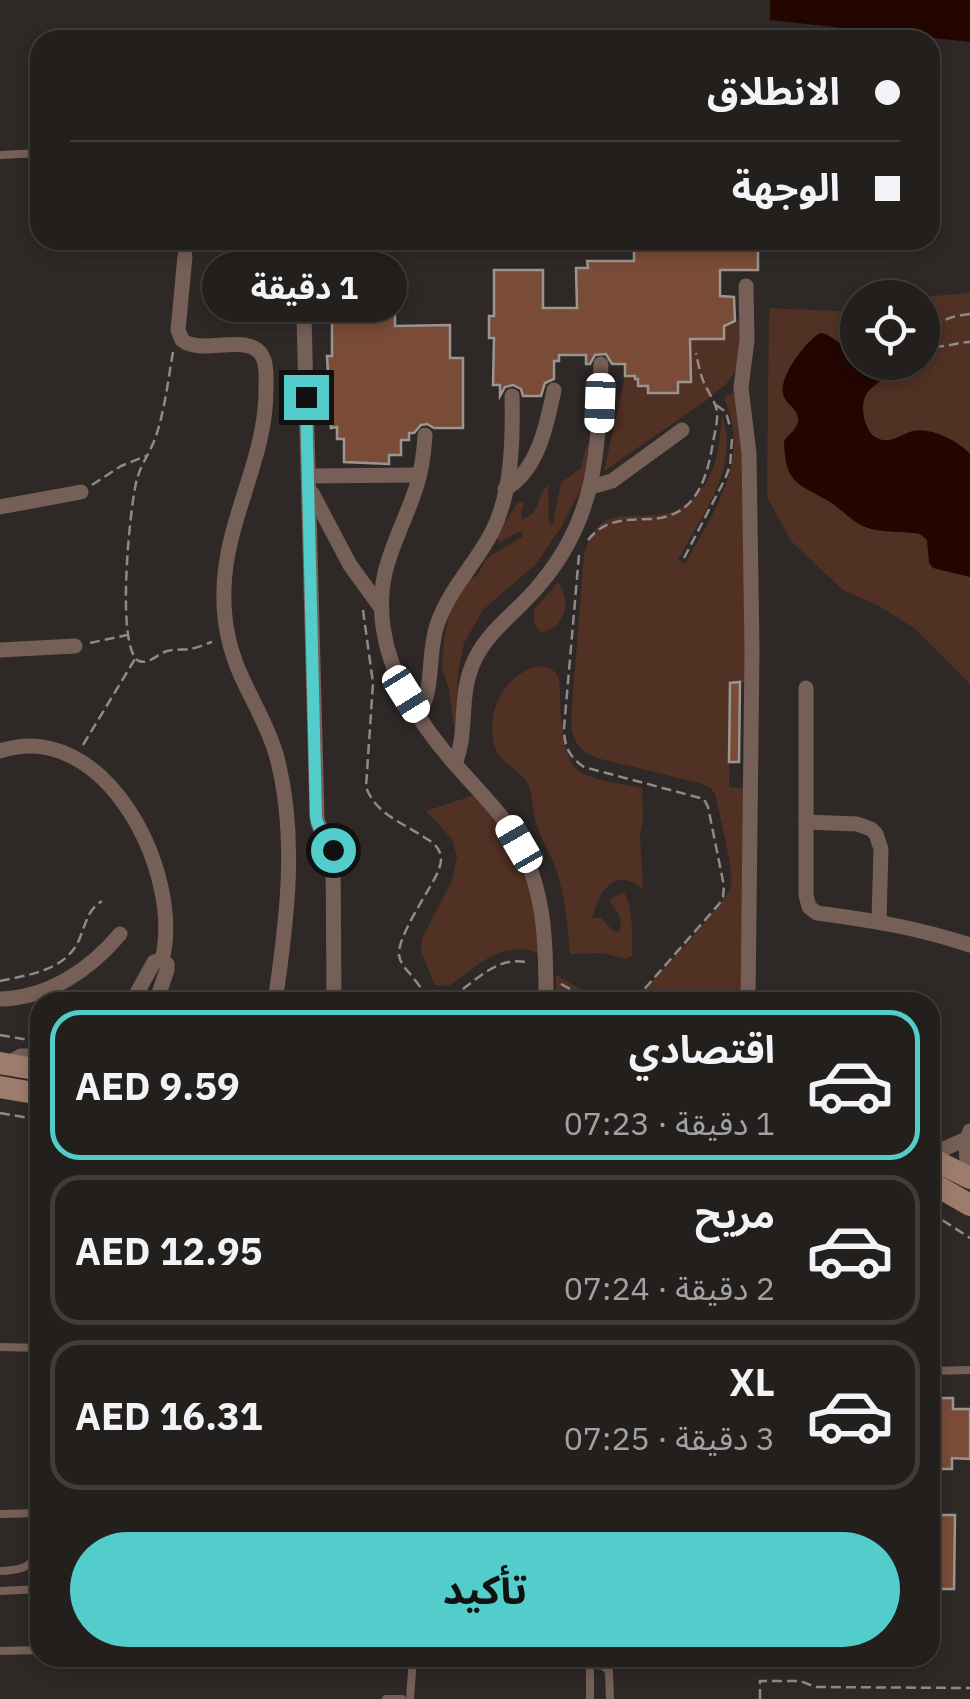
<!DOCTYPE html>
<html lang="ar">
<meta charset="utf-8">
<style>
body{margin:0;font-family:"IBM Plex Sans","Noto Sans Arabic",sans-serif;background:#2e2c2a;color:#f1f3f6;direction:rtl;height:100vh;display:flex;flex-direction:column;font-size:38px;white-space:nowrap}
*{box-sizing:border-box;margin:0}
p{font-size:32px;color:#a2a2a4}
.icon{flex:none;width:55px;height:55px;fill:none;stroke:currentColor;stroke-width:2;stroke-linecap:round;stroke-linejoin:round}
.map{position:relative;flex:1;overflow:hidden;direction:ltr}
.side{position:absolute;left:30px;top:992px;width:910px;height:675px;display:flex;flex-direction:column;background:#221f1d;border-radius:30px;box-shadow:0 5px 15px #0003,0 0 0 2px #3f3d3b;direction:rtl}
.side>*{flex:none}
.top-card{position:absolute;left:30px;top:30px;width:910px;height:220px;border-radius:30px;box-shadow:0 5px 15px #0003,0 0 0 2px #3f3d3b;direction:rtl;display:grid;align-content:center;height:220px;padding:0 40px;background:#221f1d}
.tools{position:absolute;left:840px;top:280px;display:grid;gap:20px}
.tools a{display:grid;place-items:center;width:100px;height:100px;border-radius:50%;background:#221f1d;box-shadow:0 5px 15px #0003,0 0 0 2px #3f3d3b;font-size:50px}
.end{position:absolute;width:45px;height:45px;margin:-22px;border:12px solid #52cdcc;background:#111;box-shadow:0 0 0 5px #111}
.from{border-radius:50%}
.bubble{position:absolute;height:70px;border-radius:35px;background:#221f1d;box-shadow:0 5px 15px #0003,0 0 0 2px #3f3d3b;font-size:32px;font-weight:700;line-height:70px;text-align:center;direction:rtl}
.car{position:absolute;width:30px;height:60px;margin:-30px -15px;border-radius:12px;box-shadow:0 0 8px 2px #0007;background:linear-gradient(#fff 24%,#345 0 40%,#fff 0 76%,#345 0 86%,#fff 0)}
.top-card b{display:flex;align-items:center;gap:35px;height:95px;font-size:38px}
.top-card b+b{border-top:2px solid #3f3d3b}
.top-card i{width:25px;height:25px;background:#f1f3f6}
ul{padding:18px 0 0;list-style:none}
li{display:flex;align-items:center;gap:30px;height:150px;margin:0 20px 15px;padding:0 20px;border:5px solid #3f3d3b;border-radius:30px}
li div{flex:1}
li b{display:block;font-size:38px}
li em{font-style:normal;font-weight:700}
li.active{border-color:#52cdcc}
li>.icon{width:90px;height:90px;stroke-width:1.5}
.primary-button{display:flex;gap:20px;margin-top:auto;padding:20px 40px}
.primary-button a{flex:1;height:115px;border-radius:60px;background:#52cdcc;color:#111;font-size:40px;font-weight:700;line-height:115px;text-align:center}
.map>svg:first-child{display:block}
.green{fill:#513123}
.water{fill:#230600}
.building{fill:#7a4c37;stroke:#9b9592;stroke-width:2.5}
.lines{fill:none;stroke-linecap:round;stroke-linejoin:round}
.path{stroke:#8e8a88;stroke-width:2.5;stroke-dasharray:10 5;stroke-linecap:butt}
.lane{stroke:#755f56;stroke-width:8}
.street{stroke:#755f56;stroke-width:15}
.secondary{stroke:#9e7c6d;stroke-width:22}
.route{stroke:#52cdcc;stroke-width:12}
</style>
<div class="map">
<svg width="970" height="1699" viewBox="0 0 970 1699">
<rect width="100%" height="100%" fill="#2e2927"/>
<g class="green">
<polygon points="970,293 970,684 914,628 879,606 843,590 791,541 767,497 769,308 857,312 858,362 922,362 922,297"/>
<polygon points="742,320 742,349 735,372 726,384 704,402 604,471 625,376 635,376 648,386 648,393 677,393 678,382 691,381 690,356 681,339 724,339 724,326"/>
<path d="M736,391L745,430L749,682L730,683L729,787L748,789L747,997H714V1001L556,1002V975C580,988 608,1010 636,997C651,984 729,900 731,886C734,869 719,814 715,794L711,788L703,784L597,758C578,750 571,739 571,719L584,555C598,504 625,520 664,514C687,510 706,489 713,468C719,452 721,431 722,414C740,468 702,515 678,560L685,564C714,510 752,461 724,398Z"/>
<path d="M592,440L584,483L561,527L536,564L483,610L464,643L458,672L455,733L449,690L442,667L444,640L451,607L465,581L477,576L485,561L490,556L522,537L523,533L518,532L500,542L496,536L518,502L524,503L521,512L522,520C545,509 533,499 548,485L549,525L553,524L561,483L581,468L586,447Z"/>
<path d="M558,582C572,601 565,630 540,632L534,623V610Z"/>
<path d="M537,666C548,667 553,668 559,678C561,701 559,758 579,771C596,782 622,783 642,788L643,820L640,834L643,888C638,886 634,882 629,881C606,875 597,901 592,918H601L614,932L619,931C625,918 615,910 609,900L624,892C634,911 632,934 632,956L626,959L603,953L570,954C568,925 565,897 556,869C551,855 542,841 537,826C532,813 534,793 526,781C515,766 495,760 493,739C488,706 505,676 537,666Z"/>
<path d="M475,795L508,831L530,876L541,955C504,937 478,966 449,986L435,985L421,952L422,939L452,880L457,857L452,839L426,811Z"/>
</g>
<g class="water">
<polygon points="770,0 970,0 970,42 770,20"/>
<path d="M820,333L826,334L857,354L858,362L890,363C888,380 877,381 867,393C859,404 864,430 875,437C890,446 900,434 913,431C930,427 959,441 970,454V577L933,568L929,563L927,540L920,534C902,531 882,533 865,527C853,522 844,512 833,504C801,483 785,488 784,441C788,435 796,430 798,422C800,409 786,406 783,394C779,376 806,341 820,333Z"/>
</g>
<g class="building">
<polygon points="634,240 758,240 758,270 720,270 720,296 734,297 735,321 724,326 724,339 690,339 691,382 678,382 678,393 648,393 648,386 638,386 638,379 635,379 635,376 625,376 625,364 612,364 606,354 595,355 590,364 586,364 586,355 559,355 559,361 554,361 554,379 545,383 541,396 523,396 521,389 513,385 505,387 500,396 500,385 493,385 494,338 489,338 489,316 494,316 494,270 543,270 543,308 577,308 576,268 588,268 587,261 634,261"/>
<polygon points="353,283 373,283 374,300 384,300 384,307 395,307 395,326 450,325 450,358 463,358 463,428 434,428 427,424 421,425 414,433 409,433 409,440 401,440 401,455 389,455 389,464 344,462 344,439 337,439 337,427 331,428 327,356 332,356 332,309 343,309 343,302 353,301"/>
<polygon points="740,682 739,762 729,762 730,683"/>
<polygon points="930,1398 953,1398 953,1409 970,1409 970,1459 952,1458 952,1469 930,1469"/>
<polygon points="930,1515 955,1515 954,1589 930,1589"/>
</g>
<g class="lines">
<g class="path">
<path d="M970,314C948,317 941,318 929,338L933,346C946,348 957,342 970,342"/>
<path d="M173,352C168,380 165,409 156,436C151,451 141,464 137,479C130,504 115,650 139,661C149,665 157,654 167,651C174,649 183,650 190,649C198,648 205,644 212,642"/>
<polyline points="716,405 726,412 730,427"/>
<polyline points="92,485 121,466 146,456"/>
<path d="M588,540C606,518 626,520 651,519C696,517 707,479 713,442C715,432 718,421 717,411C715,401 708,392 704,383C700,373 698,363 696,353"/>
<path d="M579,555L564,728C564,746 569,757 584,767L704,799L708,807L724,886L723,897L719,904L633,1002"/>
<polyline points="684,558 725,479 730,466 732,439"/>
<path d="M363,610L373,683L366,787C375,812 398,821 419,834C425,838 434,842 438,849C443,857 441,864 438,872C429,891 397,937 399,955C400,963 406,969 411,975C417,982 424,994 432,998C458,1010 487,950 529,963"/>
<polyline points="90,643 127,635"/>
<polyline points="83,745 135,659"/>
<path d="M0,981C32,974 69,970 81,935C87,920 88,910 102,901"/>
<polyline points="561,984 594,1002"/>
<polyline points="0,1035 34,1041"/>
<polyline points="0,1113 40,1120"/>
<polyline points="930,1212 970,1238"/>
<polyline points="760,1699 760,1681 800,1681 816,1687 970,1688"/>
</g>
<g class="lane">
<polyline points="0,155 40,153"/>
<polyline points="277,991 285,995 291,1002"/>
<polyline points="0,1347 40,1348"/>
<polyline points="930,1371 970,1370"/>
<polyline points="0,1514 40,1513"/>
<path d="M0,1571C47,1570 34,1551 34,1513"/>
<polyline points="0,1591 40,1589"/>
<polyline points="0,1651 40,1650"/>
<polyline points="386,1699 402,1699"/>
<polyline points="410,1699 413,1658"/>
<polyline points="590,1699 590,1663 603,1666 609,1671 610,1699"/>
</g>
<g class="street">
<path d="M302,240L317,817C318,832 329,837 333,850L334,1002"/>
<path d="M185,256L178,330L182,340C203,357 253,329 264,360C267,369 266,381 266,390C266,460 225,521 224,590C223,618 228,645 239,671C251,699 267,724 276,754C298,834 287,921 275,1002"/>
<polyline points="746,286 747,340 741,388 749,453 752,650 748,1002"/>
<path d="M425,435C424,453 422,470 416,488C399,539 375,569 383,627C391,683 426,733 463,773C484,797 505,817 520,845C546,896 546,947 546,1002"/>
<polyline points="308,476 419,475"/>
<polyline points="591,487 612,481 682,430"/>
<path d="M505,489C538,471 547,424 554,390"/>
<polyline points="312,493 350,565 382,609"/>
<polyline points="0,507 81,492"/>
<polyline points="0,650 75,646"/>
<path d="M806,688V895L809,907L817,913C871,920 918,928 970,945"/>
<path d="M418,714C435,690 427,654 437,625C449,589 475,565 492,532C512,493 513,440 512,396"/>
<path d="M0,751C105,716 184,874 162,960L167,964V970L156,1002"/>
<path d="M455,764C469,730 457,696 475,659C490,628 520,610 541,583C598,515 598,448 601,364"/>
<polyline points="806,822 857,824 871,829 876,834 881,849 879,920"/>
<path d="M0,999C48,998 90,970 120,934"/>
<polyline points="132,1002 154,962 162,960"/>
<polyline points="7,1064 21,1056 40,1056"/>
<polyline points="930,1155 966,1139"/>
<polyline points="968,1177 966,1144 970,1131"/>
</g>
<g class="secondary">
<polyline points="0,1063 40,1070"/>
<polyline points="0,1087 40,1094"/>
<polyline points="930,1158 970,1178"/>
<polyline points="930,1182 970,1205"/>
</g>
</g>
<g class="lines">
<path class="route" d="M306,397L316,817C318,832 329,837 333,850"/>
</g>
</svg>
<div class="tools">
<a><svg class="icon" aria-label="locate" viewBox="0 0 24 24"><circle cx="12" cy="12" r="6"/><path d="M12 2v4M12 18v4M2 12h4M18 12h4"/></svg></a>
</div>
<i class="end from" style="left:333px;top:850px"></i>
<i class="end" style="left:306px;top:397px"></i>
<div class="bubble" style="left:202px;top:252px;width:205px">1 دقيقة</div>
<i class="car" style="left:600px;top:403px;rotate:182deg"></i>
<i class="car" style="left:406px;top:694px;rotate:148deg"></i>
<i class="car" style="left:519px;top:844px;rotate:330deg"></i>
<div class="top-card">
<b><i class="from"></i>الانطلاق</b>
<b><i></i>الوجهة</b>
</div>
<section class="side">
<ul>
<li class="active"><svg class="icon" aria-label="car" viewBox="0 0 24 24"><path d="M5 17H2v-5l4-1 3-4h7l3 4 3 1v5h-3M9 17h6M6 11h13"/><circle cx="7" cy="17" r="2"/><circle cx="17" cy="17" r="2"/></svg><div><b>اقتصادي</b><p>1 دقيقة · 07:23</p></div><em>AED 9.59</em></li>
<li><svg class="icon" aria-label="car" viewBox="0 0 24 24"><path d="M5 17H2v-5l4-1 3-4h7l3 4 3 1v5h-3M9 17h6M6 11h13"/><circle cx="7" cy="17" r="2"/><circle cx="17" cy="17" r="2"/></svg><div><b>مريح</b><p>2 دقيقة · 07:24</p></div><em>AED 12.95</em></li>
<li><svg class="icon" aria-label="car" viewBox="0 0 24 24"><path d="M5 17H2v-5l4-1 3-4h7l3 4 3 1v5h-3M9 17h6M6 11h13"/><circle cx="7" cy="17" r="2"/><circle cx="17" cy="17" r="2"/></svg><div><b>XL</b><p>3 دقيقة · 07:25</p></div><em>AED 16.31</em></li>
</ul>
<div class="primary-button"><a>تأكيد</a></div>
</section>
</div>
